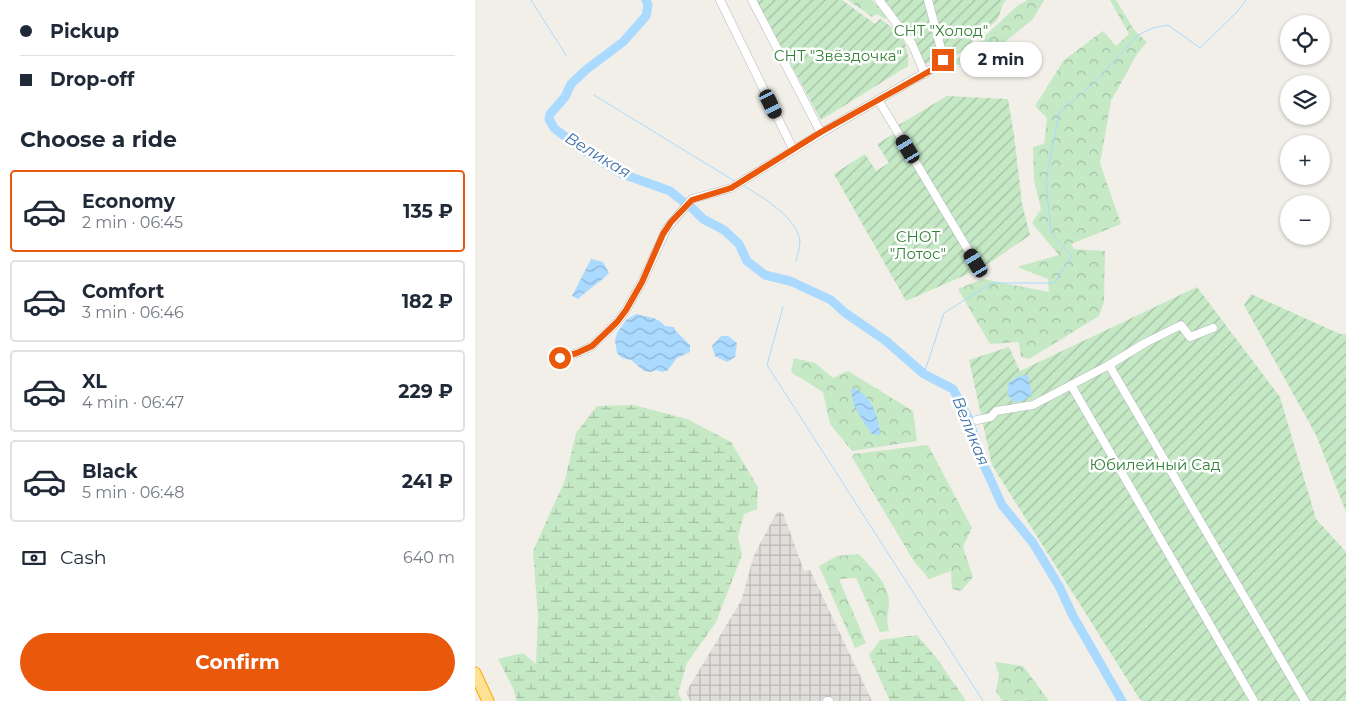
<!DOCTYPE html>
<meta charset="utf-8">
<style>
body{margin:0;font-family:Montserrat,sans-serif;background:#f6f6f7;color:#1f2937;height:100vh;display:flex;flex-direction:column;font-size:19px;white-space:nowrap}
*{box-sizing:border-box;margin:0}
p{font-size:16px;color:#747a83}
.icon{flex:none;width:28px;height:28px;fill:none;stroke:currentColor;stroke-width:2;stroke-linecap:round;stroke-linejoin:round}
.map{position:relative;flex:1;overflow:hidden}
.panel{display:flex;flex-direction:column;background:#fff;width:475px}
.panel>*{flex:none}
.guide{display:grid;align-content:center;height:110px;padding:0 20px;background:#fff}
.fabs{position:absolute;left:805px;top:15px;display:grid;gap:10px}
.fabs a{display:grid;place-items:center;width:50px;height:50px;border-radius:50%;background:#fff;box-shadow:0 1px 4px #0004;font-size:25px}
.end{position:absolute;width:22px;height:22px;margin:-11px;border:6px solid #ea580c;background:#fff;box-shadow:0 0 0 2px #fff}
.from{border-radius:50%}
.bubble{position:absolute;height:35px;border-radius:18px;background:#fff;box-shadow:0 1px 4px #0004;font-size:16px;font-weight:700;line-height:35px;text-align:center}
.car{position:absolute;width:15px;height:30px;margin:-15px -8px;border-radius:6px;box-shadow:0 0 4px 1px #0007;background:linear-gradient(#222 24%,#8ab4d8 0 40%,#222 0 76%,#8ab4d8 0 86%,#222 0)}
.guide b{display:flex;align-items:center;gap:18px;height:48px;font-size:19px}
.guide b+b{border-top:1px solid #e0e1e3}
.guide i{width:12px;height:12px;background:#1f2937}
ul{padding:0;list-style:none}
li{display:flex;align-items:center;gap:15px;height:82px;margin:0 10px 8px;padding:0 10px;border:2px solid #e0e1e3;border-radius:5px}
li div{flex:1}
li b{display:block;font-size:19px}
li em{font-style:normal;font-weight:700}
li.current{border-color:#ea580c}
li>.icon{width:45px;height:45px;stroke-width:1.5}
h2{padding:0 20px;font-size:22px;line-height:60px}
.pay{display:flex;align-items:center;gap:12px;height:55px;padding:0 20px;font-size:19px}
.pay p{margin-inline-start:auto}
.primary-button{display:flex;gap:10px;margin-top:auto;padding:10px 20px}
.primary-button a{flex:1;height:58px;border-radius:30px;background:#ea580c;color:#fff;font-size:20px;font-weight:700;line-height:58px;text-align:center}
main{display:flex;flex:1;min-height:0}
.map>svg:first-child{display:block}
.industrial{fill:url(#industrial-grid)}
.forest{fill:url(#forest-crowns)}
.wetland{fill:url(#wetland-marsh)}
.garden{fill:url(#garden-furrows)}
.water{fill:url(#water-waves)}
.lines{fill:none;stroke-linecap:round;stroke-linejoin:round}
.stream{stroke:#aadaff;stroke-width:1}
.river{stroke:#aadaff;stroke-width:9}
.minor-casing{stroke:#b5b8bc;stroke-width:9}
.highway-casing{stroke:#f9ab00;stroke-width:13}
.minor{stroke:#fff;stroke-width:8}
.highway{stroke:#fde293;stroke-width:11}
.route{stroke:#ea580c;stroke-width:6}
.labels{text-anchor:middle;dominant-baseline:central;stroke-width:5;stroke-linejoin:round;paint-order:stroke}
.park-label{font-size:15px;fill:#348238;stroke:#fff}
.water-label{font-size:16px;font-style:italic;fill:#4174aa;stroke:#fff}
</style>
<main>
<section class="panel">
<div class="guide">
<b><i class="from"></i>Pickup</b>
<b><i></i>Drop-off</b>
</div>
<h2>Choose a ride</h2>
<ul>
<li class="current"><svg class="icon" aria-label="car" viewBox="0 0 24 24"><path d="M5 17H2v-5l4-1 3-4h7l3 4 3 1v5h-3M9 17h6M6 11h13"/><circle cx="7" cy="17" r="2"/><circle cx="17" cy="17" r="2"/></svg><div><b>Economy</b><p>2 min · 06:45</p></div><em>135 ₽</em></li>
<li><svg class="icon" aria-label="car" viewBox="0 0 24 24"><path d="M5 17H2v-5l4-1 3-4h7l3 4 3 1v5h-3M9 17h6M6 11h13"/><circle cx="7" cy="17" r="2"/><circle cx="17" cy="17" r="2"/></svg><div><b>Comfort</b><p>3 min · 06:46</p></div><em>182 ₽</em></li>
<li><svg class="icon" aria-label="car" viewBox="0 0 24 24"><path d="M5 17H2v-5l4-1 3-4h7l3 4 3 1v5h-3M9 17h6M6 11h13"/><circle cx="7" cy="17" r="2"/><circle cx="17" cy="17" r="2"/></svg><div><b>XL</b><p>4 min · 06:47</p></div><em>229 ₽</em></li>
<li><svg class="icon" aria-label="car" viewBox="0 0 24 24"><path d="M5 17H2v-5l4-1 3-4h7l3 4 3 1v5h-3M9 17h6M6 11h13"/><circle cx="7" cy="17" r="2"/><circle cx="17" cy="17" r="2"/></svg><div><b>Black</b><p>5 min · 06:48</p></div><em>241 ₽</em></li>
</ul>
<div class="pay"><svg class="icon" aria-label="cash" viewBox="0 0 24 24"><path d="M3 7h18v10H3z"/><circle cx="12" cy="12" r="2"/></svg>Cash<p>640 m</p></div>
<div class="primary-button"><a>Confirm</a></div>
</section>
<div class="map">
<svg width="871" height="701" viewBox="0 0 871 701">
<defs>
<pattern id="industrial-grid" width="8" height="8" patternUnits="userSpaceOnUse" patternTransform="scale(1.25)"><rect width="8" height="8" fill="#e0deda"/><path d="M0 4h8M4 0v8" fill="none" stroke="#b9b8b5"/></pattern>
<pattern id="forest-crowns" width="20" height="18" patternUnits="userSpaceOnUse" patternTransform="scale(1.25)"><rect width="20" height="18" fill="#c5e8c5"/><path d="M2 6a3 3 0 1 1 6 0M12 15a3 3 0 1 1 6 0" fill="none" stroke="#a3c0a4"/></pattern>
<pattern id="wetland-marsh" width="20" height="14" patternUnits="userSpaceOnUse" patternTransform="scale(1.25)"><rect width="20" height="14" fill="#c5e8c5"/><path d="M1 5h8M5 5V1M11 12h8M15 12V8" fill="none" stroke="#a3c0a4"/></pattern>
<pattern id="garden-furrows" width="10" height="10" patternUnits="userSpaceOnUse" patternTransform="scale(1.25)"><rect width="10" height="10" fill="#c5e8c5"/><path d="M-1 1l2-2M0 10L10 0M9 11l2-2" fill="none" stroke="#a3c0a4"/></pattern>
<pattern id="water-waves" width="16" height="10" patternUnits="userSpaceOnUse" patternTransform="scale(1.25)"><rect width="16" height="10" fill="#aadaff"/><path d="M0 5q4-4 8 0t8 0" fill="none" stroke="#8eb4d2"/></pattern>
</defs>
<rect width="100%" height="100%" fill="#f1efe8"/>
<polygon class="industrial" points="302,512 308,513 329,571 335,570 397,701 215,701 211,692 266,601 279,555"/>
<g class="forest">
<polygon points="373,0 397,0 412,17 410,19 402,14 397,17"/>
<polygon points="553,0 569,0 558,19 513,56 508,55 490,65 475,64 474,63 493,52 542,6"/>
<polygon points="635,0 641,0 659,30 672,42 662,54 636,101 625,163 646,224 596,244 599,249 630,251 629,302 624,316 554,359 546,357 544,342 515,344 483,289 508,279 574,292 573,279 542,267 584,255 557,223 566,209 559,180 558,147 569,144 572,118 560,106 589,60 628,31 641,46 654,34"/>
<polygon points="319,358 340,363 358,378 373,371 438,411 442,441 377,451 355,424 348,392 316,372"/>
<polygon points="453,445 497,528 488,547 498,577 486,591 477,589 476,571 454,579 438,560 377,457 379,454"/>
<path d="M384,554C396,568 415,584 414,604C413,617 411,617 414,631L405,632L381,578L364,579L391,643L380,648L344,566L362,556Z"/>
<polygon points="520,662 548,666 574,701 527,701 521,691 524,674"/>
</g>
<g class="wetland">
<polygon points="159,405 212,419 256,442 283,487 282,509 269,514 263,537 267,555 241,622 212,663 203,693 207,701 42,701 38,688 23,659 48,653 61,664 63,616 58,551 90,480 101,433 122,406"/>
<polygon points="442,635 463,660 491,701 415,701 394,655 405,640"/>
</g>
<g class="garden">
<path d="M281,0H367L400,24L405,19C424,31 435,42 433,66L346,120Z"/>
<path d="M410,0H531C525,7 526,14 521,21L484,53L472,61L466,60L449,64L439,41Z"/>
<polygon points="472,96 533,99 539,135 547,204 555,235 507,268 422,126"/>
<polygon points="420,133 502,270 431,301 359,174 390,154 401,171 414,163 402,144"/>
<polygon points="722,287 805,397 841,519 871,552 871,701 667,701 664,698 517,465 494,360 534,347 545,371"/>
<polygon points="776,294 865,334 871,334 871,512 841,435 769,305"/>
</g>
<g class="water">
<path d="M116,259L128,262L134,273C125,283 113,289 103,299L97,296Z"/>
<path d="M161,314C172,317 183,317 190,326L199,327L200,330L215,345V352L202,358L193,370L188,372L181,370L176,372L169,371L156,360L147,358L142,353L140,340L142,333L151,320Z"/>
<polygon points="246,336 253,336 262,343 260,357 252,362 240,356 237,346"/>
<polygon points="553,375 557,395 547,401 538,402 532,393 534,383 544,376"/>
<path d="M377,388C395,392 405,419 405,435L397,434C389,422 374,403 377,388Z"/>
</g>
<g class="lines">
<g class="stream">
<polyline points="56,0 91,55"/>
<polyline points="119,95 261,182"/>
<path d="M267,185C285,195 324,219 325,242C325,248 322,255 321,261"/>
<polyline points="308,307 292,365 508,701"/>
<polyline points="449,374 469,313 517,283 579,283 597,256 576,233 571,180 584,113 619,83 663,35 678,28 693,25 725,48 762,12 771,0"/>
</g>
<g class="river">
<polyline points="171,0 173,5 171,16 148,42 112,69 96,84 90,97 75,114 74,119 79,128 105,148 145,173 195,191 210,203"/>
<polyline points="216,207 228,219 249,230 264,244 272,261 290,275 315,281 356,300 369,312 411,341 449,374 478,389 493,417 508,463 527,505 558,543 584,586 598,616 647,701"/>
</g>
<defs>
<g id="minor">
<polyline points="245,0 318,149"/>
<polyline points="277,0 346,133"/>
<polyline points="404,0 437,44 450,74"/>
<polyline points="404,101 501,263"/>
<polyline points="82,360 107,351 117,346 142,322 151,310 167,282 192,228 217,199 256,188 346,133 465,64 468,56 453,0"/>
<polyline points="634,365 830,701"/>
<polyline points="596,385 779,701"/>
<polyline points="502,420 516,417 521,411 558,405 634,365 670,343 706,325 715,337 738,328"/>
<polyline points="352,701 354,701"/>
</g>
<polyline id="highway" points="0,673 13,701"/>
</defs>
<use href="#minor" class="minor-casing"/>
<use href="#highway" class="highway-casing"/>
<use href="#minor" class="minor"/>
<use href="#highway" class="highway"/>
</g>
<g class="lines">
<polyline class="route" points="85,358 102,353 117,346 142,322 151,310 167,282 188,234 196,222 217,200 256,188 346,132 462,67 468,60"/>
</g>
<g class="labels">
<g class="park-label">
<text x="466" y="30">СНТ "Холод"</text>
<text x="363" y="55">СНТ "Звёздочка"</text>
<text x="443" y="236">СНОТ<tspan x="443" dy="17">"Лотос"</tspan></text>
<text x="680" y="464">Юбилейный Сад</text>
</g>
<g class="water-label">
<text transform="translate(123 155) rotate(31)">Великая</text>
<text transform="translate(496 431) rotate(68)">Великая</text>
</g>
</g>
</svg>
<div class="fabs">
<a><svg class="icon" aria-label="locate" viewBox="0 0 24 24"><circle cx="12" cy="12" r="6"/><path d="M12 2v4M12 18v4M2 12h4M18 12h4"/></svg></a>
<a><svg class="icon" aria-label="layers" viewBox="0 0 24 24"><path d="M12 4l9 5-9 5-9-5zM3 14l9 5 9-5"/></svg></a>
<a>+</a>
<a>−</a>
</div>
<i class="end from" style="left:85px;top:358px"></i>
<i class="end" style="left:468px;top:60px"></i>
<div class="bubble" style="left:485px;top:42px;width:82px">2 min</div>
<i class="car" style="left:296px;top:104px;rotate:154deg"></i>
<i class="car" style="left:433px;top:149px;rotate:329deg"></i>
<i class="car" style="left:501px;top:263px;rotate:329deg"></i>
</div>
</main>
